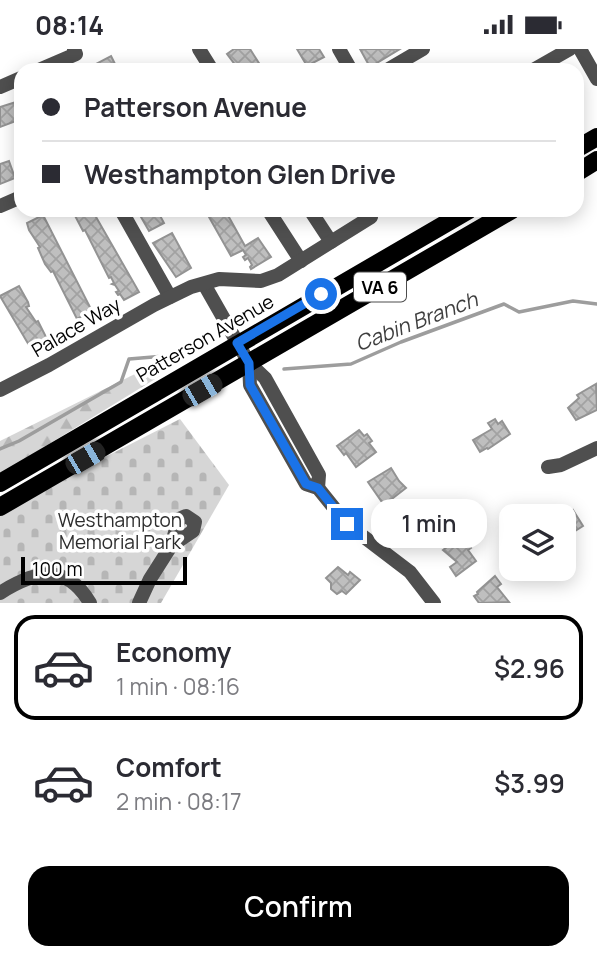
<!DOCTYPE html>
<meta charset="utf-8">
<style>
body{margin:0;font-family:Manrope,sans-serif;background:#f7f7f7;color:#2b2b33;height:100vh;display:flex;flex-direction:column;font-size:26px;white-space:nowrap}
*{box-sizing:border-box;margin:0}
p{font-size:23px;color:#7c7c81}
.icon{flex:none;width:38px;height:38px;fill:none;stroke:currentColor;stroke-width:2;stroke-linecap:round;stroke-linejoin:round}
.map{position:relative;height:554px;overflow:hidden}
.side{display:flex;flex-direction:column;background:#fff;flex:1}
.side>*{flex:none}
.top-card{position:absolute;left:14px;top:14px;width:570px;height:154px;border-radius:21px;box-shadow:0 4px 18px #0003;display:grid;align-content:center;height:154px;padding:0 28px;background:#fff}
.tools{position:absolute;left:499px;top:455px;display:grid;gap:14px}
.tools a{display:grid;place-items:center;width:77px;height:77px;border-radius:14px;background:#fff;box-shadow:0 4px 18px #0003;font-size:35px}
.scale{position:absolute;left:21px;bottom:18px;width:166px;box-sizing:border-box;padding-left:7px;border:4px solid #000;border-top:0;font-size:19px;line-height:24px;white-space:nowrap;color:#000;-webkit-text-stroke:5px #fff;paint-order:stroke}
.end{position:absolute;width:32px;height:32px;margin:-16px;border:9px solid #1a73e8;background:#fff;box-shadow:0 0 0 4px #fff}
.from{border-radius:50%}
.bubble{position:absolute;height:49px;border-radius:21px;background:#fff;box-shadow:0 4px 18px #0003;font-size:23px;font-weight:600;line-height:49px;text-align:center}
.car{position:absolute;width:21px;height:42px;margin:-21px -10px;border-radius:9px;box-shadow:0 0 5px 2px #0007;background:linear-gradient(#222 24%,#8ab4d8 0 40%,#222 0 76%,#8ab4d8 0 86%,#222 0)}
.top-card b{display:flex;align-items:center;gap:24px;height:66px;font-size:26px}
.top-card b+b{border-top:2px solid #e1e1e2}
.top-card i{width:18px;height:18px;background:#2b2b33}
ul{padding:12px 0 0;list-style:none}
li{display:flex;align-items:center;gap:21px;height:105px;margin:0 14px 10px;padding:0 14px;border:4px solid transparent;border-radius:21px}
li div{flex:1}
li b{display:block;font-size:26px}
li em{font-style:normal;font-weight:600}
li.current{border-color:#000}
li>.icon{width:63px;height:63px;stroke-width:1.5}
.action{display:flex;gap:14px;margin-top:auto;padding:14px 28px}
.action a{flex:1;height:80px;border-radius:21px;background:#000;color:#fff;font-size:28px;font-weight:600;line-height:80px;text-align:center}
.status{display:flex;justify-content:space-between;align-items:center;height:49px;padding:0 35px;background:#fff;direction:ltr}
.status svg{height:19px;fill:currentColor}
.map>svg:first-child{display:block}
.forest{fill:url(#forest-firs)}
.cemetery{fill:url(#cemetery-stones)}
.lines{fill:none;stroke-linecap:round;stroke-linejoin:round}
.stream{stroke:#9d9d9d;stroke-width:3.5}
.building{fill:url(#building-cross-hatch);stroke:#939393;stroke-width:2}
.minor{stroke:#4f4f4f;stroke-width:14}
.major{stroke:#000;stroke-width:18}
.route{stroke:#1a73e8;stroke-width:9}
.labels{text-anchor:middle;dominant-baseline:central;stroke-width:7;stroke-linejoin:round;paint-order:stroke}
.shield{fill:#fff;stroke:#4c4c4c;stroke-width:2}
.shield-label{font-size:18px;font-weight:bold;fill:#000}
.street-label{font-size:19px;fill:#000;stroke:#fff}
.park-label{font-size:19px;fill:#2d2d2d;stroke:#fff}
.water-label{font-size:21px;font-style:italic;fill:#3e3e3e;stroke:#fff}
</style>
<div class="status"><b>08:14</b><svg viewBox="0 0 49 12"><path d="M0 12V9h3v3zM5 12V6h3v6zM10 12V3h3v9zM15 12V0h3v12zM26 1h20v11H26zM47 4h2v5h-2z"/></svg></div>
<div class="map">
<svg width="597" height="554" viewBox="0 0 597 554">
<defs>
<pattern id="forest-firs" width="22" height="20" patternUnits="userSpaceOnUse" patternTransform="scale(1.75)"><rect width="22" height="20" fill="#d6d6d6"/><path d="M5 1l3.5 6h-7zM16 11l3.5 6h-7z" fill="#b6b6b6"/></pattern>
<pattern id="cemetery-stones" width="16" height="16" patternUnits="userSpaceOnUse" patternTransform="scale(1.75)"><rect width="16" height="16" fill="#d6d6d6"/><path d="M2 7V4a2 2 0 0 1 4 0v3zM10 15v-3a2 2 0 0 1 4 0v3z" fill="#b6b6b6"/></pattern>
<pattern id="building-cross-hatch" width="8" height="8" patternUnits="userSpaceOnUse" patternTransform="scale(1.75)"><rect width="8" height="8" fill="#bfbfbf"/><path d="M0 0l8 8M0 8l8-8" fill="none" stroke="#a2a2a2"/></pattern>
</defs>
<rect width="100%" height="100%" fill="#fff"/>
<polygon class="forest" points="149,318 154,318 160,327 0,425 0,392"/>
<polygon class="cemetery" points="180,370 229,436 161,554 0,554 0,465 44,439"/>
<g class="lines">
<g class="stream">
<polyline points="284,320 351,315 401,293 504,255 519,263 573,252 597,255"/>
<polyline points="0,400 19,392 121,333 129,310 177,306 210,295"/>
</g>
</g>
<g class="building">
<polygon points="234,0 250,0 262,19 239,21 227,5"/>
<polygon points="297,0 319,0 324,8 307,17"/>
<polygon points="360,0 400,0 370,18"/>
<polygon points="111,7 118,21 92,21 94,20 92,17"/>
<polygon points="16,53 17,55 21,54 21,70 0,78 0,58"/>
<polygon points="9,112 15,129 0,135 0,115"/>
<polygon points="72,161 92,161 139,243 124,251 120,245 118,246 116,243 119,242 115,236 112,235 114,234 111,228 109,229 85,181 83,182"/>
<polygon points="137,161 157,161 164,174 149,182"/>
<polygon points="218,161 225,161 245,197 258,189 271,208 251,220 250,218 252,216 248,209 245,211 243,208 246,206 243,201 231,207 209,168"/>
<polygon points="43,166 92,262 77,270 53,222 51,223 45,215 38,199 40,198 29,181 27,174"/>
<polygon points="172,184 191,219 176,228 153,194"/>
<polygon points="19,237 28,253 29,257 26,258 36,273 38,272 49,294 33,303 0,247"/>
<polygon points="596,335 597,361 576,371 568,359 579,349 577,346"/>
<polygon points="495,370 498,375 502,372 510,385 488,400 487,399 480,403 473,391 492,380 488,374"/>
<polygon points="359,381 364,387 367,385 372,392 369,394 376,403 356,418 346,404 344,406 337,397"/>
<polygon points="391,419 399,432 406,439 384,456 368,433"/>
<polygon points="423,453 426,457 430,454 436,462 433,465 440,474 424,488 416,479 419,477 409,464"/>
<polygon points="573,461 583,477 564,489 564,467"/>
<polygon points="459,489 462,494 466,491 471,499 468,501 476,512 456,527 450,518 457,513 443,501"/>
<polygon points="338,518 348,526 350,523 360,531 346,545 342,542 337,545 331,540 331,534 326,529"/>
<polygon points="495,527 501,535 497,538 509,553 479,554 474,547 478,545 477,543"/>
</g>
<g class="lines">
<g class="minor">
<polyline points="199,0 212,21"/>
<polyline points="339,0 351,21"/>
<polyline points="580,0 597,30"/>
<polyline points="39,21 76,5 74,0"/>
<polyline points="387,21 423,0"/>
<polyline points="533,21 570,0"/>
<polyline points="0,38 21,29"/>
<polyline points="0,157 21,148"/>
<polyline points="121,161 170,248"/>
<polyline points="310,161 331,193"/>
<polyline points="270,164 301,212"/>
<polyline points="204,235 249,314 265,329 319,426 318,439"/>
<polyline points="249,314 250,336 306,435 318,439 347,475 410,523 434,554"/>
<polyline points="0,341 49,316 154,256 191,238 219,230 261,232 278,226 371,168"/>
<polyline points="548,418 561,416 597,399"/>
<polygon points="186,467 195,473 193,482 171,497 179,470"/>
<path d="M0,544C35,522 66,513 90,554"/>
<polyline points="139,554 150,530 171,497"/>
</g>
<g class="major">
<polyline points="578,99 597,88"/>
<polyline points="578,123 597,111"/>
<polyline points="0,434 469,161"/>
<polyline points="0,458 512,161"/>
</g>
</g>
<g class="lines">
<polyline class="route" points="321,245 237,294 249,314 250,336 306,435 318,439 347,475"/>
</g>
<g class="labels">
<rect class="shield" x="354" y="223.5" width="52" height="29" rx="5"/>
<g class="shield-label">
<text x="380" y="238">VA 6</text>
</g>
<g class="street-label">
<text transform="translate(76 278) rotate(-30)">Palace Way</text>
<text transform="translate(205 289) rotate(-30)">Patterson Avenue</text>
</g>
<g class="park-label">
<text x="120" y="471">Westhampton<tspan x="120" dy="22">Memorial Park</tspan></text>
</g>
<g class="water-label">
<text transform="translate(416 272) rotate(-21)">Cabin Branch</text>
</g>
</g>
</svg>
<div class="tools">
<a><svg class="icon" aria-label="layers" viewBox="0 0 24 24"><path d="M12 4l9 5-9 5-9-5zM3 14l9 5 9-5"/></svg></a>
</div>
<div class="scale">100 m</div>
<i class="end from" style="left:321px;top:245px"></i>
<i class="end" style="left:347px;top:475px"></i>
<div class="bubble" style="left:371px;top:450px;width:116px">1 min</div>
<i class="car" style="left:202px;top:341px;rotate:60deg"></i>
<i class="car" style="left:85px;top:409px;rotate:60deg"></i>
<div class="top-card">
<b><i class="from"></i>Patterson Avenue</b>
<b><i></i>Westhampton Glen Drive</b>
</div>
</div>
<section class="side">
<ul>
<li class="current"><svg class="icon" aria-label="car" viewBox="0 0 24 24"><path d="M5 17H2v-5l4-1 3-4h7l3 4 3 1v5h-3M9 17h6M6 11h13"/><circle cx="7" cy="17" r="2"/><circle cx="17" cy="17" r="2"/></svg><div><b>Economy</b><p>1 min · 08:16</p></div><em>$2.96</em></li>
<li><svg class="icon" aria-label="car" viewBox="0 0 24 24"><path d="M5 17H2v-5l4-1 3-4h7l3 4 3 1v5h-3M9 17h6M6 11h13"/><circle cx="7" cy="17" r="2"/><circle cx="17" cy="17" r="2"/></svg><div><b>Comfort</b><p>2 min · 08:17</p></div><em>$3.99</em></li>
</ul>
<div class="action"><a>Confirm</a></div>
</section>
